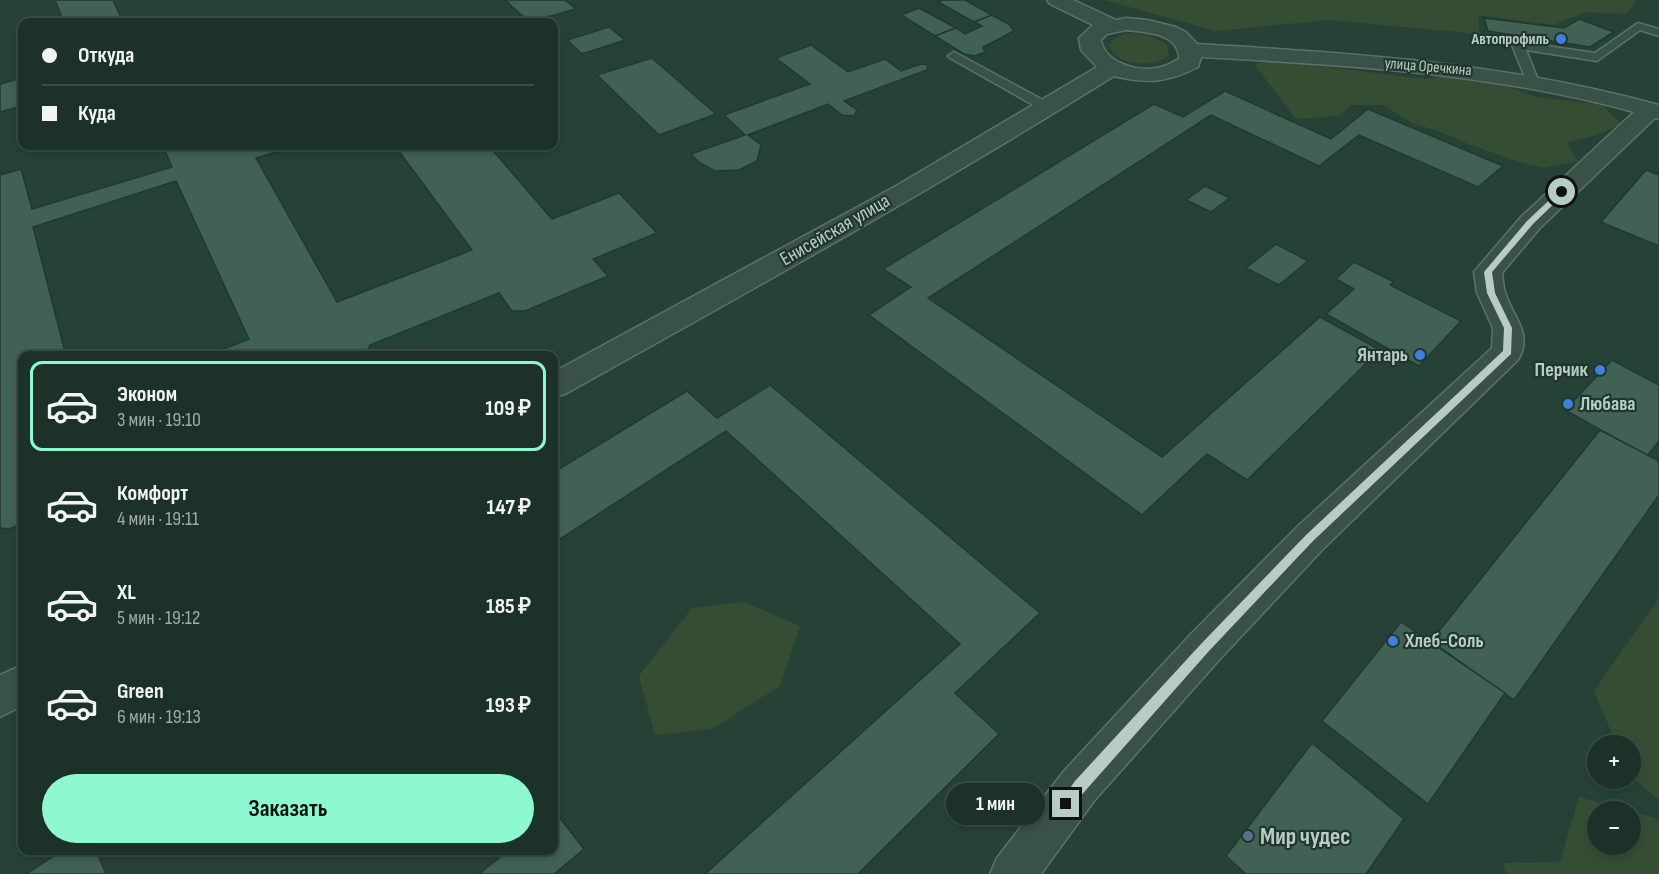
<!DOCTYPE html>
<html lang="ru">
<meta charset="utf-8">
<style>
body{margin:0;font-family:"Sofia Sans Condensed",sans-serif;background:#293e34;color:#f1f3f6;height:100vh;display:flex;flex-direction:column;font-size:22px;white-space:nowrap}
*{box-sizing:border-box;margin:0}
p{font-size:20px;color:#a0aaa8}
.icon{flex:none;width:33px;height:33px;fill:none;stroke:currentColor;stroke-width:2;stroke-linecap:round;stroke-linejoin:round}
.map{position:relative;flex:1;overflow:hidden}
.side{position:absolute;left:18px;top:351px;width:540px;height:504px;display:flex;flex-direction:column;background:#1c3228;border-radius:12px;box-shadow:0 3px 9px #0003,0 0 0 2px #3a4d45}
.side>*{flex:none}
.hud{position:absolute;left:18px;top:18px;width:540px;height:132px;border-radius:12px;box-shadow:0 3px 9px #0003,0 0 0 2px #3a4d45;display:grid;align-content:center;height:132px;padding:0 24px;background:#1c3228}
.tools{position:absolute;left:1587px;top:735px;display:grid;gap:12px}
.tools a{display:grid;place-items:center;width:54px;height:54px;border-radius:50%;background:#1c3228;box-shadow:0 3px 9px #0003,0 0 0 2px #3a4d45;font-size:30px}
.end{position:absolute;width:27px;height:27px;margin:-14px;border:8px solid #b7ccc4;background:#111;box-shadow:0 0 0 3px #111}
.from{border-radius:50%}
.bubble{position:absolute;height:42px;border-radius:21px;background:#1c3228;box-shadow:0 3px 9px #0003,0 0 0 2px #3a4d45;font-size:20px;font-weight:700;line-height:42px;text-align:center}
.hud b{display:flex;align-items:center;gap:21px;height:57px;font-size:22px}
.hud b+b{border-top:2px solid #3a4d45}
.hud i{width:15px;height:15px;background:#f1f3f6}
ul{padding:10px 0 0;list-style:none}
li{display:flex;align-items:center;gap:18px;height:90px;margin:0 12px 9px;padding:0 12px;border:3px solid transparent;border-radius:12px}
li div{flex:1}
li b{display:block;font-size:22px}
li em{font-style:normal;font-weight:700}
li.selected{border-color:#8ef9d1}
li>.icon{width:54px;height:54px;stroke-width:1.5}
.button{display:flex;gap:12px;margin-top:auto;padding:12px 24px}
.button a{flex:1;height:69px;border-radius:36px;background:#8ef9d1;color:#111;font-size:24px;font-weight:700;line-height:69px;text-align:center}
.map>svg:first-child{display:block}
.green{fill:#354e33;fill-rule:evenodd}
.building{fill:#426155;stroke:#21392f;stroke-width:1.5}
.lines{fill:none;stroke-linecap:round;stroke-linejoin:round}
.lane-casing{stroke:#5b7269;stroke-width:3}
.street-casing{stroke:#5b7269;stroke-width:3}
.lane{fill:#3a5148;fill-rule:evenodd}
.street{fill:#3a5148;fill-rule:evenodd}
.route{fill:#b7ccc4}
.shop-dot{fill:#3f7fe0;stroke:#1f372d;stroke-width:2}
.service-dot{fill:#5c6f8a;stroke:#1f372d;stroke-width:2}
.labels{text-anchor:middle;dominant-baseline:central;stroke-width:4.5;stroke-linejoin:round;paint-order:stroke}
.far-poi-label{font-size:16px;font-weight:bold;fill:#b7ccc4;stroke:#1f372d;text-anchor:end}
.far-street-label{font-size:16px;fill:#b7ccc4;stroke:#1f372d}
.street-label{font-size:20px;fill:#b7ccc4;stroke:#1f372d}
.poi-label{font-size:20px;font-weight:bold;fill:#b7ccc4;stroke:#1f372d;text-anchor:end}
.near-poi-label{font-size:24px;font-weight:bold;fill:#b7ccc4;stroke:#1f372d;text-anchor:start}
</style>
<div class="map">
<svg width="1659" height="874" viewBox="0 0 1659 874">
<rect width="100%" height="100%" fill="#264236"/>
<g class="green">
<polygon points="1104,0 1637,0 1626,14 1585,12 1553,25 1478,15 1480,34 1329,20 1216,31"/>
<path d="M1124,34C1140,33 1155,35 1167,45L1169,55C1156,69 1114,66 1109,45L1117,37Z"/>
<polygon points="1279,61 1424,79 1449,76 1490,81 1538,97 1602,105 1621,124 1597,135 1566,143 1578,161 1545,168 1519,162 1466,143 1444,133 1412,123 1383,105 1351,105 1339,116 1296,119 1254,64"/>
<polygon points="1659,598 1659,800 1631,776 1630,746 1617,745 1594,691"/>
<polygon points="744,602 800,626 780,686 712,729 655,735 639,676 692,608"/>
<path d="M1579,797L1656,818L1659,821V874H1506L1503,863L1560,862ZM1598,812H1630V844H1598Z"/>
</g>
<g class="building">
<polygon points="55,0 113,0 123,22 64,22"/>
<polygon points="505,0 565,0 576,9 529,22"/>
<polygon points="942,0 965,0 992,15 974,22 938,2"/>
<polygon points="919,8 956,28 935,36 901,15"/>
<polygon points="992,15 1010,25 1014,31 983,47 985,52 975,56 964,54 935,36 956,28 965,34 982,26 974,22"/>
<polygon points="1484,18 1564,28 1579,19 1614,32 1590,47 1488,31"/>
<polygon points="609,27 625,40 582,54 567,40"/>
<polygon points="811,45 848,72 885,59 901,71 921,64 928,65 927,70 844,101 857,110 854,116 842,115 828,104 748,135 761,145 757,161 739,170 715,171 700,163 691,154 745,135 724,115 810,84 776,58"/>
<polygon points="652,58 716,114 659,135 597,75"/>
<polygon points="22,78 22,106 0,112 0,84"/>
<polygon points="1225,91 1331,139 1368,109 1503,166 1478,187 1359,135 1319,166 1211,115 928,298 1162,457 1320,317 1380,350 1247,480 1207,454 1142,515 869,315 911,287 883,269 1154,104 1183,117"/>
<polygon points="163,146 296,146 256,158 337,302 472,250 395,146 489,146 552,219 619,193 657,233 593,259 608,276 525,311 512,311 499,293 370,345 365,356 206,356 249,339 176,181 33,227 66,356 22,356 22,524 9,529 0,528 0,175 21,169 32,209 172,167"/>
<polygon points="1646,170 1659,175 1659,246 1601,222"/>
<polygon points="1205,186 1230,198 1211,212 1186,200"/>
<polygon points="1276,244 1308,261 1279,285 1246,268"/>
<polygon points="1354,262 1394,282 1390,285 1461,321 1419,366 1326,314 1354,289 1336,279"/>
<polygon points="1612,360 1659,385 1659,441 1647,456 1565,410"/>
<polygon points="770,385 1040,613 955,693 999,734 858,874 705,874 960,644 726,431 554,543 554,472 687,391 717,418"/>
<polygon points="1600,430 1659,461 1659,495 1514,700 1431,641"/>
<polygon points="1401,622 1505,693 1428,804 1322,721"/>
<polygon points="1312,743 1404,819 1366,874 1246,874 1226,856"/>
<polygon points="556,813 584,849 554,874 479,874 509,850 554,850 554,815"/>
<polygon points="63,850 96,850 106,874 26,874"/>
</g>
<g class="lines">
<defs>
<g id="lane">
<polygon points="1638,23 1659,29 1659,36 1640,30 1597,61 1526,50 1538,80 1532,84 1526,80 1512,45 1518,42 1595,53"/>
<polygon points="954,52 1052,105 1054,108 1052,111 1044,111 950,58 948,56"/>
</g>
<g id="street">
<path d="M1047,0H1073L1116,20L1126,18L1147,20L1176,27L1186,32L1197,44C1354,53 1506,63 1659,105V119L1655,118L1539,229L1502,273C1503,279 1503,286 1505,292C1512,317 1534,333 1518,360L1323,549L1219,660L1094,801L1041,874H990L997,858L1064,771L1191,634L1297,527L1492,348L1493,328L1477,293L1474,272L1521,217L1634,112C1493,73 1346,65 1201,57L1198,67C1166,83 1148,84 1114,76C935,188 750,291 565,394L554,397V372L896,186L1097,67L1081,50L1079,38L1093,25L1050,4ZM1126,30C1146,32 1179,33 1179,59C1173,62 1167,66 1161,67C1140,73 1105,64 1101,40L1107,34Z"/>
<polygon points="22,665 22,706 0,717 0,675"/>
</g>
</defs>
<use href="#lane" class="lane-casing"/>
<use href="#street" class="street-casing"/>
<use href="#lane" class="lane"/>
<use href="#street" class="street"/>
</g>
<polygon class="route" points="1559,191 1566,192 1533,224 1492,272 1495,293 1512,328 1511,354 1313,541 1209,651 1070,808 1066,810 1061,808 1059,804 1075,781 1201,644 1306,535 1503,351 1504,328 1487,293 1484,272 1527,221"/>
<g class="shop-dot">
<circle cx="1561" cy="39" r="6"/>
<circle cx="1420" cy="355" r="6"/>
<circle cx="1600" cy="370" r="6"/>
<circle cx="1568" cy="404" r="6"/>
<circle cx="1393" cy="641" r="6"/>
</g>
<circle class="service-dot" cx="1248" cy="836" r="6"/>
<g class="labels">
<g class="far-poi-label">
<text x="1549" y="39">Автопрофиль</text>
</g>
<g class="far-street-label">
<text transform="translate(1428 67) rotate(5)">улица Оречкина</text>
</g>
<g class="street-label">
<text transform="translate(835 230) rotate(-30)">Енисейская улица</text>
</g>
<g class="poi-label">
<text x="1408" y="355">Янтарь</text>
<text x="1588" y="370">Перчик</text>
<text x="1580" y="404" text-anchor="start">Любава</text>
<text x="1405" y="641" text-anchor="start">Хлеб-Соль</text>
</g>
<g class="near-poi-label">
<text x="1260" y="836">Мир чудес</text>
</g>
</g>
</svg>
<div class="tools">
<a>+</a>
<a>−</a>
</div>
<i class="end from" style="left:1562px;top:192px"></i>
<i class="end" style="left:1066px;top:804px"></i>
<div class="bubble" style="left:946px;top:783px;width:99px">1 мин</div>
<div class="hud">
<b><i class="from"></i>Откуда</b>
<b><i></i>Куда</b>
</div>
<section class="side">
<ul>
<li class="selected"><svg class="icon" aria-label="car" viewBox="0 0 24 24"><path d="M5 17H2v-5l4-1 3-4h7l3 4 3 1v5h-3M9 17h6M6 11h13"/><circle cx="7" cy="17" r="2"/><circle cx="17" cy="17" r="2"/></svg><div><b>Эконом</b><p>3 мин · 19:10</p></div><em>109 ₽</em></li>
<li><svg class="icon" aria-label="car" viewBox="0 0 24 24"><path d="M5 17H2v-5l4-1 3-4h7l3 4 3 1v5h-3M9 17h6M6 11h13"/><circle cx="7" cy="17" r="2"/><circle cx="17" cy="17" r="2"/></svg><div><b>Комфорт</b><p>4 мин · 19:11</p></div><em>147 ₽</em></li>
<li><svg class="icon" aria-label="car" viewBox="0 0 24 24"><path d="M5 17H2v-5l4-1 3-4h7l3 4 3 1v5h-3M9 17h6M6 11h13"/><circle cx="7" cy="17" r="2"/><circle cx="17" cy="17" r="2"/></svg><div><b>XL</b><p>5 мин · 19:12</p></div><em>185 ₽</em></li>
<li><svg class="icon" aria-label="car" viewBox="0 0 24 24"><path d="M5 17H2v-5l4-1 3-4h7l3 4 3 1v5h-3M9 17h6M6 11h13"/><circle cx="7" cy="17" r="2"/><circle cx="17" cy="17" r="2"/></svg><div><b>Green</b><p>6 мин · 19:13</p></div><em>193 ₽</em></li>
</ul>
<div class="button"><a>Заказать</a></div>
</section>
</div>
